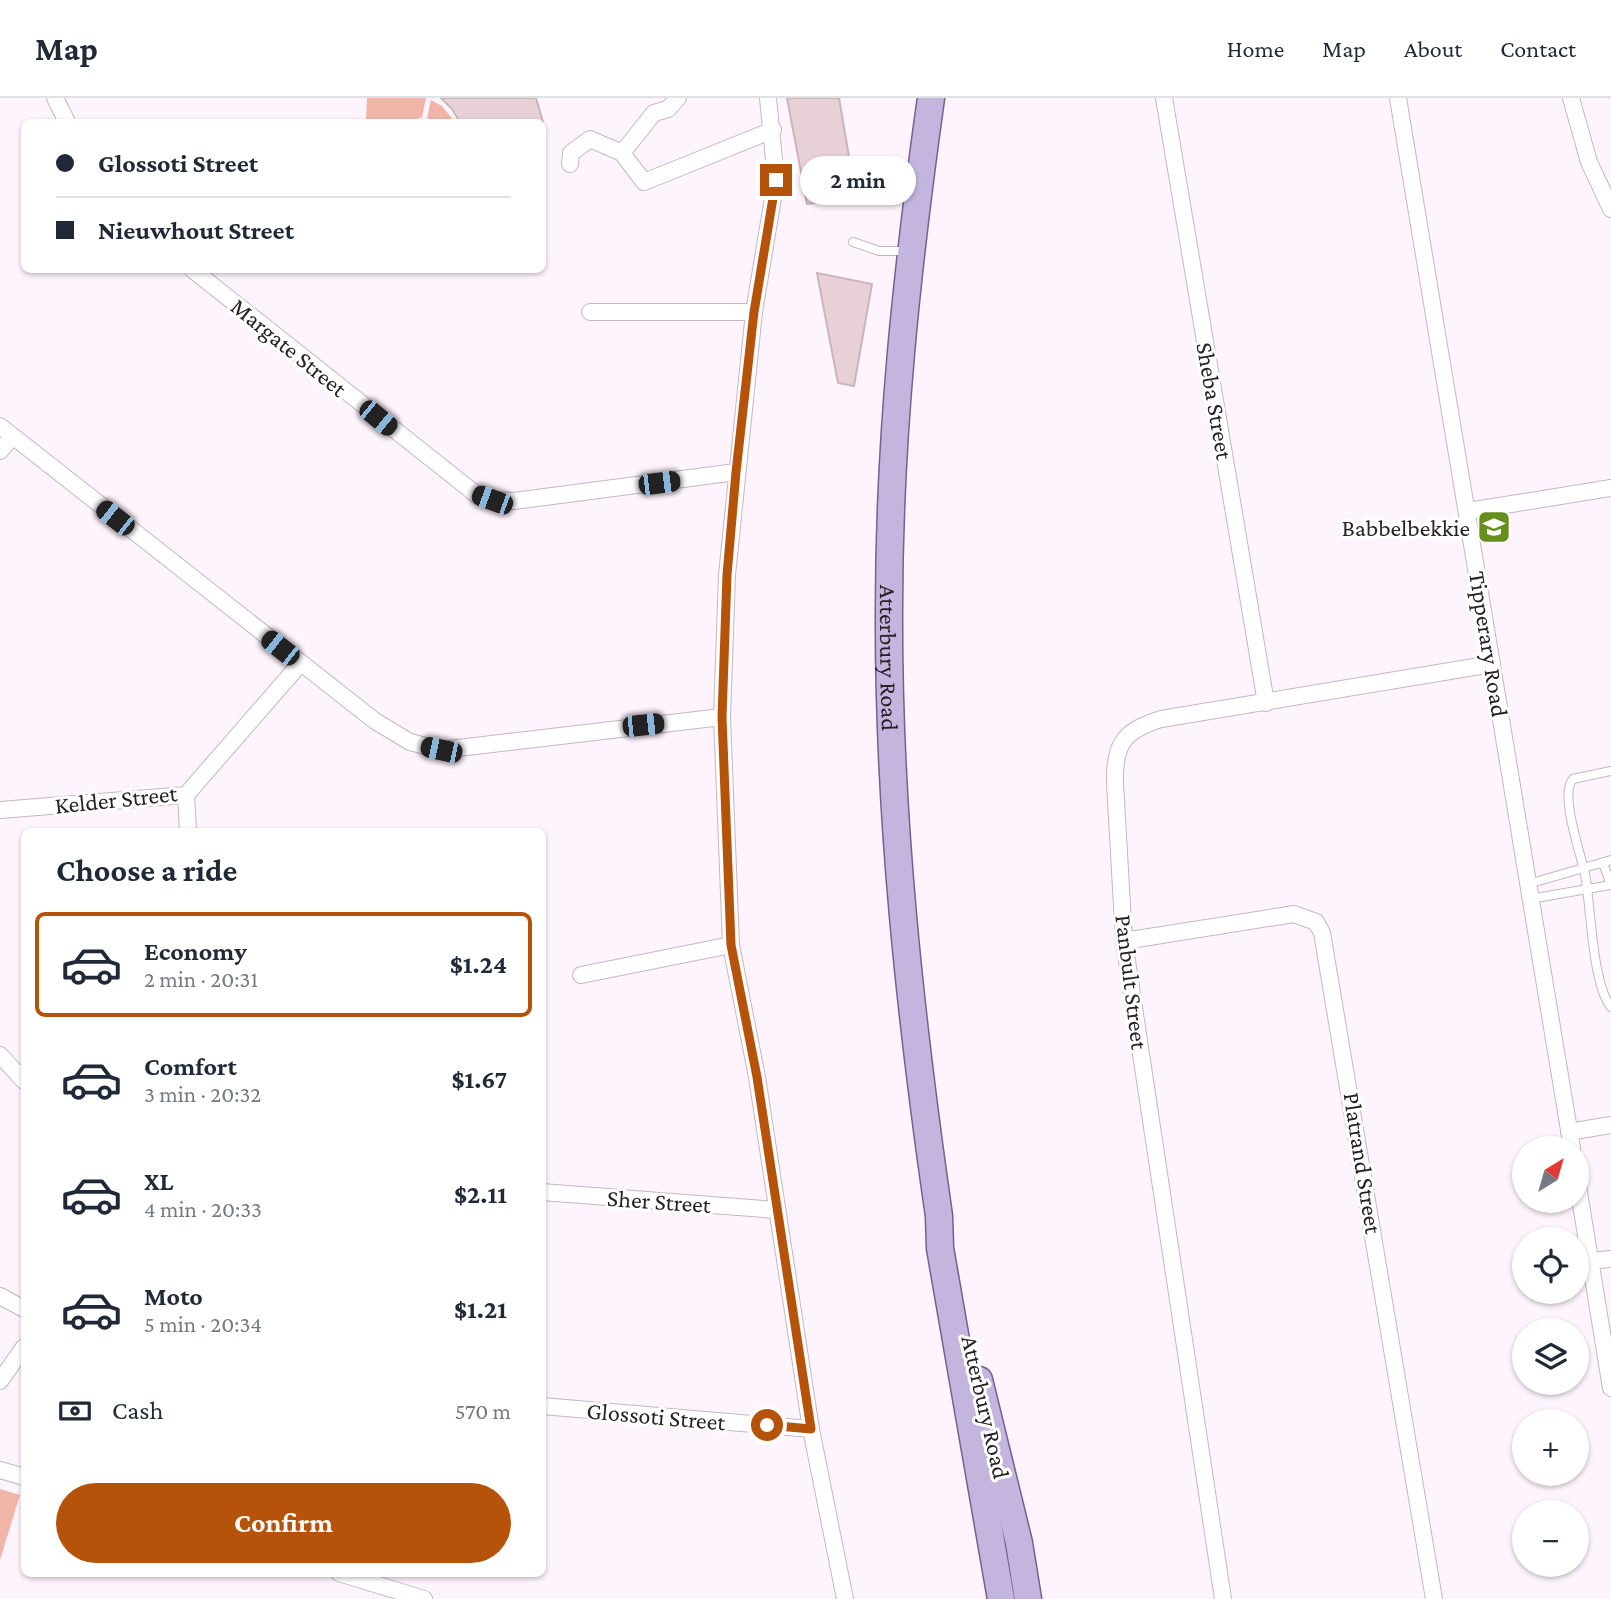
<!DOCTYPE html>
<meta charset="utf-8">
<style>
body{margin:0;font-family:"Crimson Pro",serif;background:#f6f6f7;color:#1f2937;height:100vh;display:flex;flex-direction:column;font-size:26px;white-space:nowrap}
*{box-sizing:border-box;margin:0}
p{font-size:23px;color:#747a83}
.icon{flex:none;width:38px;height:38px;fill:none;stroke:currentColor;stroke-width:2;stroke-linecap:round;stroke-linejoin:round}
.map{position:relative;flex:1;overflow:hidden}
.side{position:absolute;left:21px;top:730px;width:525px;height:749px;display:flex;flex-direction:column;background:#fff;border-radius:10px;box-shadow:0 2px 5px #0004}
.side>*{flex:none}
.top-card{position:absolute;left:21px;top:21px;width:525px;height:154px;border-radius:10px;box-shadow:0 2px 5px #0004;display:grid;align-content:center;height:154px;padding:0 35px;background:#fff}
.needle{width:46px;rotate:37deg}
.buttons{position:absolute;left:1512px;top:1038px;display:grid;gap:14px}
.buttons a{display:grid;place-items:center;width:77px;height:77px;border-radius:50%;background:#fff;box-shadow:0 2px 5px #0004;font-size:35px}
.end{position:absolute;width:32px;height:32px;margin:-16px;border:9px solid #b45309;background:#fff;box-shadow:0 0 0 4px #fff}
.from{border-radius:50%}
.bubble{position:absolute;height:49px;border-radius:24px;background:#fff;box-shadow:0 2px 5px #0004;font-size:23px;font-weight:700;line-height:49px;text-align:center}
.car{position:absolute;width:21px;height:42px;margin:-21px -10px;border-radius:9px;box-shadow:0 0 5px 2px #0007;background:linear-gradient(#222 24%,#8ab4d8 0 40%,#222 0 76%,#8ab4d8 0 86%,#222 0)}
.top-card b{display:flex;align-items:center;gap:24px;height:66px;font-size:26px}
.top-card b+b{border-top:2px solid #e0e1e3}
.top-card i{width:18px;height:18px;background:#1f2937}
ul{padding:0;list-style:none}
li{display:flex;align-items:center;gap:21px;height:105px;margin:0 14px 10px;padding:0 21px;border:4px solid transparent;border-radius:10px}
li div{flex:1}
li b{display:block;font-size:26px}
li em{font-style:normal;font-weight:700}
li.current{border-color:#b45309}
li>.icon{width:63px;height:63px;stroke-width:1.5}
h2{padding:0 35px;font-size:32px;line-height:84px}
.pay{display:flex;align-items:center;gap:18px;height:77px;padding:0 35px;font-size:26px}
.pay p{margin-inline-start:auto}
.cta{display:flex;gap:14px;margin-top:auto;padding:14px 35px}
.cta a{flex:1;height:80px;border-radius:42px;background:#b45309;color:#fff;font-size:28px;font-weight:700;line-height:80px;text-align:center}
header{display:flex;align-items:center;gap:42px;box-sizing:border-box;height:98px;padding:0 35px;background:#fff;border-bottom:2px solid #e0e1e3}
header strong{font-size:33px}
nav{display:flex;gap:38px;margin-inline-start:auto;font-size:24px}
.map>svg:first-child{display:block}
.green{fill:#f1b5a7}
.building{fill:#e8d1d6;stroke:#cbb5ba;stroke-width:2}
.lines{fill:none;stroke-linecap:round;stroke-linejoin:round}
.service-casing{stroke:#c6b6c3;stroke-width:10}
.minor-casing{stroke:#c6b6c3;stroke-width:18}
.primary-casing{stroke:#746191;stroke-width:29}
.service{stroke:#fff;stroke-width:8}
.minor{stroke:#fff;stroke-width:16}
.primary{stroke:#c4b5df;stroke-width:26}
.route{stroke:#b45309;stroke-width:9}
.labels{text-anchor:middle;dominant-baseline:central;stroke-width:6;stroke-linejoin:round;paint-order:stroke}
.street-label{font-size:24px;fill:#272126;stroke:#fff}
.poi-label{font-size:24px;fill:#272126;stroke:#fff;text-anchor:end}
</style>
<header>
<strong>Map</strong>
<nav><a>Home</a><a>Map</a><a>About</a><a>Contact</a></nav>
</header>
<div class="map">
<svg width="1611" height="1501" viewBox="0 0 1611 1501">
<rect width="100%" height="100%" fill="#fef4fd"/>
<g class="green">
<polygon points="367,0 426,0 422,19 408,24 366,22"/>
<polygon points="431,2 442,8 455,24 434,24 427,20"/>
<polygon points="0,1391 20,1397 0,1462"/>
</g>
<g class="building">
<polygon points="441,0 536,0 543,24 460,24 452,11"/>
<polygon points="787,0 839,0 853,82 845,84 847,101 807,106"/>
<polygon points="817,175 872,186 854,288 838,285"/>
</g>
<g class="lines">
<defs>
<g id="service">
<polyline points="853,144 879,153 907,153"/>
<path d="M1611,673L1573,681C1559,696 1581,756 1585,776C1591,808 1592,886 1611,909"/>
<polyline points="1603,765 1611,787"/>
<polyline points="1528,786 1611,762"/>
<polyline points="1530,801 1611,787"/>
</g>
<g id="minor">
<polyline points="55,0 67,24"/>
<polyline points="768,0 776,82 754,214 727,477 722,619 731,847 757,979 811,1331 845,1501"/>
<polyline points="1164,0 1266,605"/>
<polyline points="1398,0 1572,1050"/>
<polyline points="1571,0 1589,64 1611,111"/>
<polyline points="622,55 654,15 668,11 678,0"/>
<polyline points="570,66 571,55 590,41 622,55 644,84 773,32"/>
<polyline points="193,172 477,397 492,402 514,403 736,374"/>
<polyline points="590,214 754,214"/>
<polyline points="0,328 375,623 410,644 441,652 722,619"/>
<polyline points="0,353 12,339"/>
<polyline points="1468,413 1611,390"/>
<polyline points="186,697 188,733"/>
<polyline points="0,712 186,697 300,566"/>
<polyline points="1124,843 1294,816 1316,824 1322,835 1434,1501"/>
<polyline points="581,877 731,847"/>
<polyline points="0,957 24,983"/>
<polyline points="1569,1034 1611,1027"/>
<polyline points="1577,1082 1611,1290"/>
<polyline points="542,1094 776,1112"/>
<polyline points="1590,1163 1611,1161"/>
<polyline points="0,1198 24,1211"/>
<polyline points="0,1283 24,1249"/>
<polyline points="542,1308 811,1331"/>
<polyline points="0,1372 24,1379"/>
<polyline points="339,1475 424,1501"/>
<path d="M1223,1501L1124,843L1115,685C1114,645 1124,633 1161,621L1492,566"/>
</g>
<g id="primary">
<path id="s1" d="M931,0C907,171 889,338 889,511C888,714 910,917 939,1118L940,1150L1001,1501"/>
<polyline points="979,1282 1019,1445 1028,1501"/>
</g>
</defs>
<use href="#service" class="service-casing"/>
<use href="#minor" class="minor-casing"/>
<use href="#primary" class="primary-casing"/>
<use href="#service" class="service"/>
<use href="#minor" class="minor"/>
<use href="#primary" class="primary"/>
</g>
<g class="lines">
<polyline class="route" points="767,1327 811,1331 757,979 731,847 722,619 727,477 736,374 754,214 776,82"/>
</g>
<defs>
<symbol id="school-square" viewBox="-11 -11 22 22"><rect x="-9" y="-9" width="18" height="18" rx="4" fill="#668f1e" stroke="#fff"/><path d="M0-5L7-2L0 1L-7-2ZM-4 1L0 2.5L4 1V4Q0 6-4 4Z" fill="#fff"/></symbol>
</defs>
<g fill-rule="evenodd">
<use href="#school-square" x="1475" y="410" width="38" height="38"/>
</g>
<g class="labels">
<g class="street-label">
<text transform="translate(289 249) rotate(39)">Margate Street</text>
<text transform="translate(1215 303) rotate(80)">Sheba Street</text>
<text transform="translate(1489 546) rotate(81)">Tipperary Road</text>
<text stroke="none"><textPath href="#s1" startOffset="562">Atterbury Road</textPath></text>
<text transform="translate(116 701) rotate(-6)">Kelder Street</text>
<text transform="translate(1132 884) rotate(83)">Panbult Street</text>
<text transform="translate(1363 1065) rotate(81)">Platrand Street</text>
<text transform="translate(659 1103) rotate(4)">Sher Street</text>
<text transform="translate(986 1309) rotate(77)">Atterbury Road</text>
<text transform="translate(656 1318) rotate(5)">Glossoti Street</text>
</g>
<g class="poi-label">
<text x="1470" y="429">Babbelbekkie</text>
</g>
</g>
</svg>
<div class="buttons">
<a><svg class="needle" viewBox="-14 -14 28 28"><path d="M0-13l5 13h-10z" fill="#e53935"/><path d="M0 13l5-13h-10z" fill="#747a83"/></svg></a>
<a><svg class="icon" aria-label="locate" viewBox="0 0 24 24"><circle cx="12" cy="12" r="6"/><path d="M12 2v4M12 18v4M2 12h4M18 12h4"/></svg></a>
<a><svg class="icon" aria-label="layers" viewBox="0 0 24 24"><path d="M12 4l9 5-9 5-9-5zM3 14l9 5 9-5"/></svg></a>
<a>+</a>
<a>−</a>
</div>
<i class="end from" style="left:767px;top:1327px"></i>
<i class="end" style="left:776px;top:82px"></i>
<div class="bubble" style="left:800px;top:58px;width:116px">2 min</div>
<i class="car" style="left:378px;top:320px;rotate:129deg"></i>
<i class="car" style="left:659px;top:385px;rotate:83deg"></i>
<i class="car" style="left:492px;top:402px;rotate:290deg"></i>
<i class="car" style="left:115px;top:420px;rotate:308deg"></i>
<i class="car" style="left:280px;top:550px;rotate:308deg"></i>
<i class="car" style="left:643px;top:627px;rotate:84deg"></i>
<i class="car" style="left:441px;top:652px;rotate:282deg"></i>
<div class="top-card">
<b><i class="from"></i>Glossoti Street</b>
<b><i></i>Nieuwhout Street</b>
</div>
<section class="side">
<h2>Choose a ride</h2>
<ul>
<li class="current"><svg class="icon" aria-label="car" viewBox="0 0 24 24"><path d="M5 17H2v-5l4-1 3-4h7l3 4 3 1v5h-3M9 17h6M6 11h13"/><circle cx="7" cy="17" r="2"/><circle cx="17" cy="17" r="2"/></svg><div><b>Economy</b><p>2 min · 20:31</p></div><em>$1.24</em></li>
<li><svg class="icon" aria-label="car" viewBox="0 0 24 24"><path d="M5 17H2v-5l4-1 3-4h7l3 4 3 1v5h-3M9 17h6M6 11h13"/><circle cx="7" cy="17" r="2"/><circle cx="17" cy="17" r="2"/></svg><div><b>Comfort</b><p>3 min · 20:32</p></div><em>$1.67</em></li>
<li><svg class="icon" aria-label="car" viewBox="0 0 24 24"><path d="M5 17H2v-5l4-1 3-4h7l3 4 3 1v5h-3M9 17h6M6 11h13"/><circle cx="7" cy="17" r="2"/><circle cx="17" cy="17" r="2"/></svg><div><b>XL</b><p>4 min · 20:33</p></div><em>$2.11</em></li>
<li><svg class="icon" aria-label="car" viewBox="0 0 24 24"><path d="M5 17H2v-5l4-1 3-4h7l3 4 3 1v5h-3M9 17h6M6 11h13"/><circle cx="7" cy="17" r="2"/><circle cx="17" cy="17" r="2"/></svg><div><b>Moto</b><p>5 min · 20:34</p></div><em>$1.21</em></li>
</ul>
<div class="pay"><svg class="icon" aria-label="cash" viewBox="0 0 24 24"><path d="M3 7h18v10H3z"/><circle cx="12" cy="12" r="2"/></svg>Cash<p>570 m</p></div>
<div class="cta"><a>Confirm</a></div>
</section>
</div>
